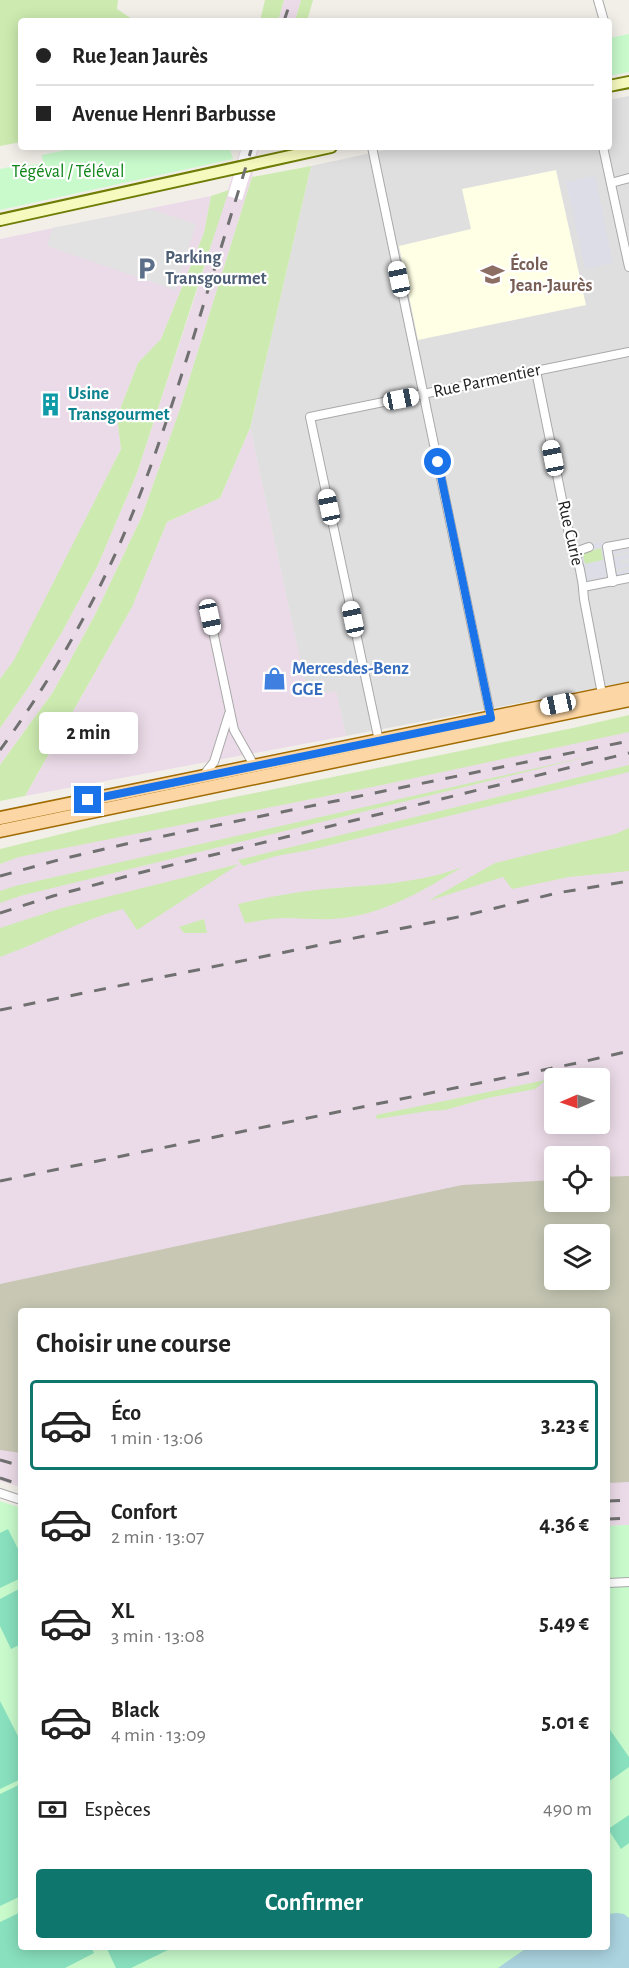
<!DOCTYPE html>
<html lang="fr">
<meta charset="utf-8">
<style>
body{margin:0;font-family:"Alegreya Sans",sans-serif;background:#f6f6f6;color:#222;height:100vh;display:flex;flex-direction:column;font-size:22px;white-space:nowrap}
*{box-sizing:border-box;margin:0}
p{font-size:20px;color:#767676}
.icon{flex:none;width:33px;height:33px;fill:none;stroke:currentColor;stroke-width:2;stroke-linecap:round;stroke-linejoin:round}
.map{position:relative;flex:1;overflow:hidden}
.side{position:absolute;left:18px;top:1308px;width:592px;height:642px;display:flex;flex-direction:column;background:#fff;border-radius:6px;box-shadow:0 3px 15px #0003}
.side>*{flex:none}
.guide{position:absolute;left:18px;top:18px;width:594px;height:132px;border-radius:6px;box-shadow:0 3px 15px #0003;display:grid;align-content:center;height:132px;padding:0 18px;background:#fff}
.needle{width:39px;rotate:268deg}
.buttons{position:absolute;left:544px;top:1068px;display:grid;gap:12px}
.buttons a{display:grid;place-items:center;width:66px;height:66px;border-radius:6px;background:#fff;box-shadow:0 3px 15px #0003;font-size:30px}
.end{position:absolute;width:27px;height:27px;margin:-14px;border:8px solid #1a73e8;background:#fff;box-shadow:0 0 0 3px #fff}
.from{border-radius:50%}
.bubble{position:absolute;height:42px;border-radius:6px;background:#fff;box-shadow:0 3px 15px #0003;font-size:20px;font-weight:600;line-height:42px;text-align:center}
.car{position:absolute;width:18px;height:36px;margin:-18px -9px;border-radius:8px;box-shadow:0 0 4px 2px #0007;background:linear-gradient(#fff 24%,#345 0 40%,#fff 0 76%,#345 0 86%,#fff 0)}
.guide b{display:flex;align-items:center;gap:21px;height:57px;font-size:22px}
.guide b+b{border-top:2px solid #e0e0e0}
.guide i{width:15px;height:15px;background:#222}
ul{padding:0;list-style:none}
li{display:flex;align-items:center;gap:18px;height:90px;margin:0 12px 9px;padding:0 6px;border:3px solid transparent;border-radius:6px}
li div{flex:1}
li b{display:block;font-size:22px}
li em{font-style:normal;font-weight:600}
li.current{border-color:#0f766e}
li>.icon{width:54px;height:54px;stroke-width:1.5}
h2{padding:0 18px;font-size:27px;line-height:72px}
.pay{display:flex;align-items:center;gap:15px;height:66px;padding:0 18px;font-size:22px}
.pay p{margin-inline-start:auto}
.cta{display:flex;gap:12px;margin-top:auto;padding:12px 18px}
.cta a{flex:1;height:69px;border-radius:6px;background:#0f766e;color:#fff;font-size:24px;font-weight:600;line-height:69px;text-align:center}
.map>svg:first-child{display:block}
.residential{fill:#e0dfdf}
.industrial{fill:#ebdbe8;fill-rule:evenodd}
.education{fill:#ffffe5}
.construction{fill:#c7c7b4;fill-rule:evenodd}
.grass{fill:#cdebb0}
.park{fill:#c8facc}
.pitch{fill:#88e0be}
.parking{fill:#e2e2e2}
.plaza{fill:#dddde8;fill-rule:evenodd}
.water{fill:#aad3df}
.pier{fill:#fff}
.lines{fill:none;stroke-linecap:round;stroke-linejoin:round}
.minor-casing{stroke:#a9a9a9;stroke-width:10}
.secondary-casing{stroke:#707d05;stroke-width:14}
.primary-casing{stroke:#a06b00;stroke-width:15}
.minor{stroke:#fff;stroke-width:8}
.secondary{stroke:#f7fabf;stroke-width:10}
.primary{stroke:#fcd6a4;stroke-width:12}
.rail{stroke:#707070;stroke-width:3;stroke-dasharray:12 12;stroke-linecap:butt}
.route{stroke:#1a73e8;stroke-width:8}
.labels{text-anchor:middle;dominant-baseline:central;stroke-width:4.5;stroke-linejoin:round;paint-order:stroke}
.park-label{font-size:18px;fill:#0c8416;stroke:#fff}
.service-label{font-size:18px;font-weight:bold;fill:#4e5e75;stroke:#fff;text-anchor:start}
.education-label{font-size:18px;font-weight:bold;fill:#785e54;stroke:#fff;text-anchor:start}
.street-label{font-size:18px;fill:#222;stroke:#fff}
.culture-label{font-size:18px;font-weight:bold;fill:#0d838f;stroke:#fff;text-anchor:start}
.shop-label{font-size:18px;font-weight:bold;fill:#366cbe;stroke:#fff;text-anchor:start}
</style>
<div class="map">
<svg width="629" height="1968" viewBox="0 0 629 1968">
<rect width="100%" height="100%" fill="#f2efe9"/>
<polygon class="residential" points="629,96 629,682 346,736 336,692 308,697 250,428 311,166 399,147 609,147 609,100"/>
<g class="industrial">
<polygon points="284,0 301,0 295,21 278,21"/>
<polygon points="241,147 259,147 252,177 179,412 142,516 96,613 53,692 0,765 0,728 30,685 62,632 97,567 137,473 202,275"/>
<polygon points="211,196 204,233 161,339 138,363 117,417 121,449 14,661 0,679 0,239"/>
<polygon points="250,428 308,696 336,691 346,736 25,796 132,607 167,522 220,498"/>
<path d="M629,717V1525L608,1526V1311H21V1487L0,1481V864L98,825ZM555,1078H600V1124H555ZM555,1156H600V1202H555ZM555,1234H600V1280H555Z"/>
</g>
<polygon class="education" points="556,170 586,305 418,340 399,246 471,229 462,189"/>
<path class="construction" d="M629,1176V1482L608,1483V1311H21V1453L0,1450V1284L462,1185L555,1180V1202H600V1177ZM555,1234H600V1280H555Z"/>
<g class="grass">
<polygon points="0,0 118,0 117,9 135,21 21,21 21,142 0,146"/>
<polygon points="265,0 284,0 278,21 260,21"/>
<polygon points="301,0 313,0 307,21 295,21"/>
<polygon points="311,166 250,428 220,498 167,522 132,607 25,796 0,801 0,765 53,692 96,613 142,516 179,412 252,177"/>
<polygon points="229,190 137,473 97,567 62,632 30,685 0,728 0,679 14,660 121,449 117,417 138,363 161,339 204,233 211,196"/>
<polygon points="601,548 603,560 585,564 582,553"/>
<polygon points="629,715 629,732 377,786 19,857 0,864 0,849 98,825 573,728"/>
<polygon points="599,754 20,896 0,903 0,891 15,886"/>
<polygon points="629,765 629,772 310,850 276,856 243,866 238,860"/>
<polygon points="629,828 629,871 569,877 512,889 503,877 428,901 495,863 615,834"/>
<path d="M239,864L137,930L123,909C81,920 42,942 0,957V928L62,908Z"/>
<path d="M462,867C421,892 381,916 332,919C316,920 301,918 286,918C272,918 258,921 245,923L238,904C264,898 289,893 316,890C365,885 415,885 462,867Z"/>
<polygon points="204,919 207,933 184,933 179,927"/>
<polygon points="546,1080 535,1089 488,1098 445,1110 428,1111 377,1119 376,1115"/>
</g>
<g class="park">
<polygon points="629,34 629,72 609,76 609,38"/>
<polygon points="80,147 229,147 233,159 0,210 0,169 24,164 25,166 43,163 42,155"/>
<polygon points="0,1501 21,1508 21,1947 608,1947 608,1526 629,1525 629,1968 0,1968"/>
</g>
<g class="pitch">
<polygon points="8,1529 21,1555 21,1578 0,1588 0,1533"/>
<polygon points="21,1588 21,1644 11,1649 0,1626 0,1599"/>
<polygon points="0,1701 21,1742 21,1779 0,1789"/>
<polygon points="608,1727 629,1757 629,1767 608,1782"/>
<polygon points="21,1784 21,1896 0,1906 0,1794"/>
<polygon points="629,1815 629,1843 621,1849 608,1829"/>
<polygon points="21,1912 21,1947 91,1947 94,1953 65,1968 0,1968 0,1922"/>
<polygon points="106,1947 174,1947 131,1968 116,1968"/>
</g>
<polygon class="parking" points="150,209 196,224 175,290 47,246 52,228"/>
<g class="plaza">
<polygon points="595,176 613,263 585,269 566,182"/>
<path d="M602,542L609,577L591,579L590,582H588L586,580L581,556L576,547ZM601,548L603,560L585,564L582,552Z"/>
<polygon points="616,549 617,552 629,549 629,551 613,555 614,557 629,554 629,558 620,560 621,564 629,563 629,567 616,569 617,572 629,569 629,572 618,577 615,575 611,552"/>
</g>
<polygon class="water" points="617,1913 624,1914 629,1918 629,1968 498,1968 528,1947 608,1947 608,1914"/>
<polygon class="pier" points="242,147 258,147 242,200 228,196"/>
<g class="lines">
<defs>
<g id="minor">
<polyline points="598,0 604,21"/>
<polyline points="372,147 491,718"/>
<polyline points="603,147 629,267"/>
<polyline points="611,183 629,178"/>
<path d="M536,371L571,544C579,560 583,581 584,599L602,694"/>
<polyline points="575,552 589,547"/>
<polyline points="613,582 607,547 629,543"/>
<polyline points="583,587 629,578"/>
<polyline points="210,617 234,730 255,767"/>
<polyline points="379,741 310,417 629,352"/>
<polyline points="202,777 214,762 229,714"/>
<polyline points="0,1493 21,1500"/>
<polyline points="608,1583 629,1582"/>
</g>
<g id="secondary">
<polyline points="609,86 629,82"/>
<polyline points="0,220 331,147"/>
</g>
<g id="primary">
<polyline points="0,818 629,689"/>
<polyline points="0,831 629,700"/>
</g>
</defs>
<use href="#minor" class="minor-casing"/>
<use href="#secondary" class="secondary-casing"/>
<use href="#primary" class="primary-casing"/>
<use href="#minor" class="minor"/>
<use href="#secondary" class="secondary"/>
<use href="#primary" class="primary"/>
<g class="rail">
<polyline points="284,21 291,0"/>
<path d="M0,750C44,690 82,626 113,559C145,489 169,415 192,342C212,277 232,212 252,147"/>
<polyline points="0,876 62,859 130,843 629,741"/>
<polyline points="0,913 53,896 139,873 629,753"/>
<polyline points="0,1010 463,916 557,893 629,881"/>
<polyline points="0,1181 582,1062 629,1051"/>
<polyline points="0,1460 21,1466"/>
<polyline points="0,1478 21,1485"/>
<polyline points="608,1501 629,1500"/>
<polyline points="608,1519 629,1518"/>
</g>
</g>
<g class="lines">
<polyline class="route" points="88,800 491,718 438,462"/>
</g>
<defs>
<symbol id="parking-bare" viewBox="-9 -9 18 18"><path d="M-3.5-5.5H1a3.5 3.5 0 0 1 0 7H-1V5.5H-3.5ZM-1-3.4V-.6H.8a1.4 1.4 0 0 0 0-2.8Z" fill="#5c6f8a" stroke="#fff" stroke-width="2.5" paint-order="stroke"/></symbol>
<symbol id="school-bare" viewBox="-9 -9 18 18"><path d="M0-5L7-2L0 1L-7-2ZM-4 1L0 2.5L4 1V4Q0 6-4 4Z" fill="#8d6e63" stroke="#fff" stroke-width="2.5" paint-order="stroke"/></symbol>
<symbol id="building-bare" viewBox="-9 -9 18 18"><path d="M-4-6H4V6H1V3H-1V6H-4ZM-2.5-4.3h1.7v1.8h-1.7ZM.8-4.3h1.7v1.8H.8ZM-2.5-1h1.7V.8h-1.7ZM.8-1h1.7V.8H.8Z" fill="#0f9aa8" stroke="#fff" stroke-width="2.5" paint-order="stroke"/></symbol>
<symbol id="shop-bare" viewBox="-9 -9 18 18"><path d="M-5-2.5h2.3a2.7 3.5 0 0 1 5.4 0H5L5.5 6h-11ZM-1.5-2.5h3a1.5 2.3 0 0 0-3 0Z" fill="#3f7fe0" stroke="#fff" stroke-width="2.5" paint-order="stroke"/></symbol>
</defs>
<g fill-rule="evenodd">
<use href="#parking-bare" x="130" y="252" width="33" height="33"/>
<use href="#school-bare" x="476" y="258" width="33" height="33"/>
<use href="#building-bare" x="34" y="388" width="33" height="33"/>
<use href="#shop-bare" x="258" y="662" width="33" height="33"/>
</g>
<g class="labels">
<g class="park-label">
<text x="68" y="172">Tégéval / Téléval</text>
</g>
<g class="service-label">
<text x="165" y="258">Parking<tspan x="165" dy="21">Transgourmet</tspan></text>
</g>
<g class="education-label">
<text x="510" y="265">École<tspan x="510" dy="21">Jean-Jaurès</tspan></text>
</g>
<g class="street-label">
<text transform="translate(487 381) rotate(-12)">Rue Parmentier</text>
<text transform="translate(570 533) rotate(77)">Rue Curie</text>
</g>
<g class="culture-label">
<text x="68" y="394">Usine<tspan x="68" dy="21">Transgourmet</tspan></text>
</g>
<g class="shop-label">
<text x="292" y="669">Mercesdes-Benz<tspan x="292" dy="21">GGE</tspan></text>
</g>
</g>
</svg>
<div class="buttons">
<a><svg class="needle" viewBox="-14 -14 28 28"><path d="M0-13l5 13h-10z" fill="#e53935"/><path d="M0 13l5-13h-10z" fill="#767676"/></svg></a>
<a><svg class="icon" aria-label="locate" viewBox="0 0 24 24"><circle cx="12" cy="12" r="6"/><path d="M12 2v4M12 18v4M2 12h4M18 12h4"/></svg></a>
<a><svg class="icon" aria-label="layers" viewBox="0 0 24 24"><path d="M12 4l9 5-9 5-9-5zM3 14l9 5 9-5"/></svg></a>
</div>
<i class="end from" style="left:438px;top:462px"></i>
<i class="end" style="left:88px;top:800px"></i>
<div class="bubble" style="left:39px;top:712px;width:99px">2 min</div>
<i class="car" style="left:399px;top:279px;rotate:348deg"></i>
<i class="car" style="left:401px;top:399px;rotate:79deg"></i>
<i class="car" style="left:553px;top:458px;rotate:349deg"></i>
<i class="car" style="left:329px;top:507px;rotate:348deg"></i>
<i class="car" style="left:210px;top:617px;rotate:168deg"></i>
<i class="car" style="left:353px;top:619px;rotate:348deg"></i>
<i class="car" style="left:558px;top:704px;rotate:258deg"></i>
<div class="guide">
<b><i class="from"></i>Rue Jean Jaurès</b>
<b><i></i>Avenue Henri Barbusse</b>
</div>
<section class="side">
<h2>Choisir une course</h2>
<ul>
<li class="current"><svg class="icon" aria-label="car" viewBox="0 0 24 24"><path d="M5 17H2v-5l4-1 3-4h7l3 4 3 1v5h-3M9 17h6M6 11h13"/><circle cx="7" cy="17" r="2"/><circle cx="17" cy="17" r="2"/></svg><div><b>Éco</b><p>1 min · 13:06</p></div><em>3.23 €</em></li>
<li><svg class="icon" aria-label="car" viewBox="0 0 24 24"><path d="M5 17H2v-5l4-1 3-4h7l3 4 3 1v5h-3M9 17h6M6 11h13"/><circle cx="7" cy="17" r="2"/><circle cx="17" cy="17" r="2"/></svg><div><b>Confort</b><p>2 min · 13:07</p></div><em>4.36 €</em></li>
<li><svg class="icon" aria-label="car" viewBox="0 0 24 24"><path d="M5 17H2v-5l4-1 3-4h7l3 4 3 1v5h-3M9 17h6M6 11h13"/><circle cx="7" cy="17" r="2"/><circle cx="17" cy="17" r="2"/></svg><div><b>XL</b><p>3 min · 13:08</p></div><em>5.49 €</em></li>
<li><svg class="icon" aria-label="car" viewBox="0 0 24 24"><path d="M5 17H2v-5l4-1 3-4h7l3 4 3 1v5h-3M9 17h6M6 11h13"/><circle cx="7" cy="17" r="2"/><circle cx="17" cy="17" r="2"/></svg><div><b>Black</b><p>4 min · 13:09</p></div><em>5.01 €</em></li>
</ul>
<div class="pay"><svg class="icon" aria-label="cash" viewBox="0 0 24 24"><path d="M3 7h18v10H3z"/><circle cx="12" cy="12" r="2"/></svg>Espèces<p>490 m</p></div>
<div class="cta"><a>Confirmer</a></div>
</section>
</div>
